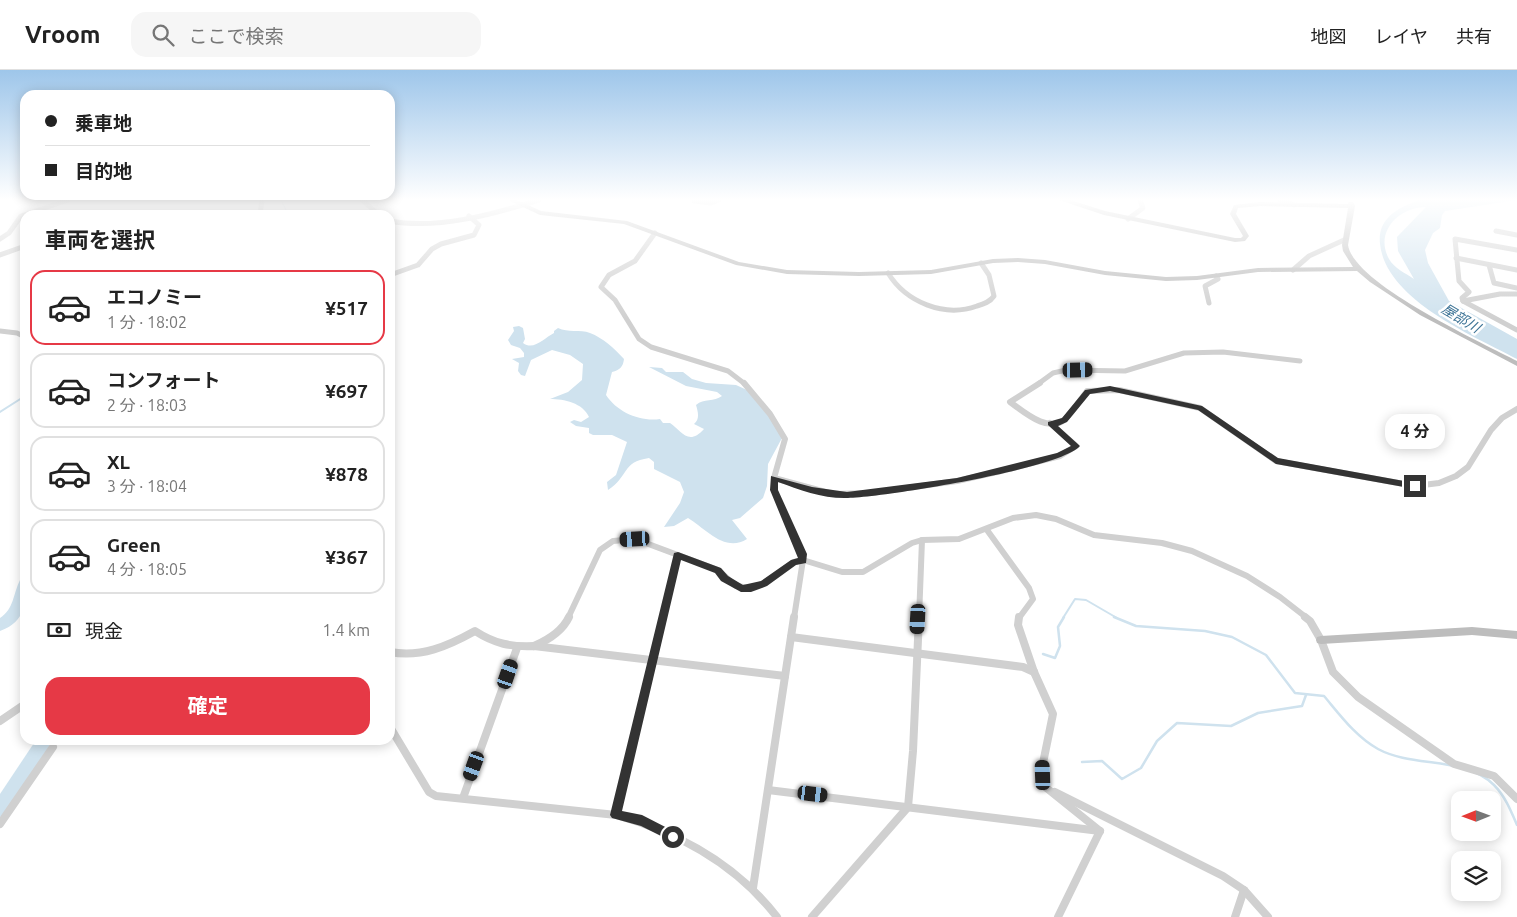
<!DOCTYPE html>
<html lang="ja">
<meta charset="utf-8">
<style>
body{margin:0;font-family:Ubuntu,"Noto Sans JP",sans-serif;background:#f6f6f6;color:#222;height:100vh;display:flex;flex-direction:column;font-size:19px;white-space:nowrap}
*{box-sizing:border-box;margin:0}
p{font-size:16px;color:#767676}
.icon{flex:none;width:28px;height:28px;fill:none;stroke:currentColor;stroke-width:2;stroke-linecap:round;stroke-linejoin:round}
.map{position:relative;flex:1;overflow:hidden}
.panel{position:absolute;left:20px;top:140px;width:375px;height:535px;display:flex;flex-direction:column;background:#fff;border-radius:15px;box-shadow:0 2px 12px #0003}
.panel>*{flex:none}
.guide{position:absolute;left:20px;top:20px;width:375px;height:110px;border-radius:15px;box-shadow:0 2px 12px #0003;display:grid;align-content:center;height:110px;padding:0 25px;background:#fff}
.needle{width:32px;rotate:269deg}
.tools{position:absolute;left:1451px;top:721px;display:grid;gap:10px}
.tools a{display:grid;place-items:center;width:50px;height:50px;border-radius:10px;background:#fff;box-shadow:0 2px 12px #0003;font-size:25px}
.end{position:absolute;width:22px;height:22px;margin:-11px;border:6px solid #333;background:#fff;box-shadow:0 0 0 2px #fff}
.from{border-radius:50%}
.bubble{position:absolute;height:35px;border-radius:15px;background:#fff;box-shadow:0 2px 12px #0003;font-size:16px;font-weight:700;line-height:35px;text-align:center}
.car{position:absolute;width:15px;height:30px;margin:-15px -8px;border-radius:6px;box-shadow:0 0 4px 1px #0007;background:linear-gradient(#222 24%,#8ab4d8 0 40%,#222 0 76%,#8ab4d8 0 86%,#222 0)}
.guide b{display:flex;align-items:center;gap:18px;height:48px;font-size:19px}
.guide b+b{border-top:1px solid #e0e0e0}
.guide i{width:12px;height:12px;background:#222}
ul{padding:0;list-style:none}
li{display:flex;align-items:center;gap:15px;height:75px;margin:0 10px 8px;padding:0 15px;border:2px solid #e0e0e0;border-radius:15px}
li div{flex:1}
li b{display:block;font-size:19px}
li em{font-style:normal;font-weight:700}
li.on{border-color:#e63946}
li>.icon{width:45px;height:45px;stroke-width:1.5}
h2{padding:0 25px;font-size:22px;line-height:60px}
.pay{display:flex;align-items:center;gap:12px;height:55px;padding:0 25px;font-size:19px}
.pay p{margin-inline-start:auto}
.action{display:flex;gap:10px;margin-top:auto;padding:10px 25px}
.action a{flex:1;height:58px;border-radius:15px;background:#e63946;color:#fff;font-size:20px;font-weight:700;line-height:58px;text-align:center}
header{display:flex;align-items:center;gap:30px;box-sizing:border-box;height:70px;padding:0 25px;background:#fff;border-bottom:1px solid #e0e0e0}
header strong{font-size:24px}
nav{display:flex;gap:28px;margin-inline-start:auto;font-size:18px}
.search{width:350px;height:45px;background:#f6f6f6;display:flex;align-items:center;gap:12px;box-sizing:border-box;padding:0 18px;border-radius:15px;color:#767676;font-size:19px}
.map>svg:first-child{display:block}
.water{fill:#cfe2ee;fill-rule:evenodd}
.lines{fill:none;stroke-linecap:round;stroke-linejoin:round}
.stream-far2{stroke:#cfe2ee;stroke-width:1}
.stream-far1{stroke:#cfe2ee;stroke-width:2}
.stream{stroke:#cfe2ee;stroke-width:2.5}
.river{fill:#cfe2ee;fill-rule:evenodd}
.street-far2{stroke:#d0d0d0;stroke-width:5}
.street-far1{stroke:#d0d0d0;stroke-width:6}
.street{stroke:#d0d0d0;stroke-width:8}
.secondary{fill:#bdbdbd;fill-rule:evenodd}
.route{fill:#333}
.labels{text-anchor:middle;dominant-baseline:central;stroke-width:5;stroke-linejoin:round;paint-order:stroke}
.far-water-label{font-size:14px;font-style:italic;fill:#3f7597;stroke:#fff}
</style>
<header>
<strong>Vroom</strong>
<div class="search"><svg class="icon" aria-label="search" viewBox="0 0 24 24"><circle cx="10" cy="10" r="6"/><path d="M15 15l6 6"/></svg>ここで検索</div>
<nav><a>地図</a><a>レイヤ</a><a>共有</a></nav>
</header>
<div class="map">
<svg width="1517" height="847" viewBox="0 0 1517 847">
<rect width="100%" height="100%" fill="#fff"/>
<g class="water">
<path d="M1420,130H1517L1445,141L1442,145L1440,158L1433,163L1425,180L1428,193L1449,231L1517,269V289C1474,266 1386,230 1380,174C1377,148 1399,137 1420,130ZM1426,137L1397,167L1398,181L1414,209C1405,203 1394,198 1389,189C1374,162 1399,137 1426,137Z"/>
<path d="M519,256L523,258L525,269L523,273C534,281 544,268 554,263V261L558,258C568,263 580,259 590,263C603,268 614,278 624,289C623,297 620,300 612,302L606,325C617,342 640,352 660,349L663,353H670C681,360 688,377 704,359L694,354C700,349 698,342 696,335C704,328 714,332 722,326L717,322L686,316L649,297L662,298L666,302H683L692,309L706,313L736,315L747,320L765,340L782,368L768,394L767,416L763,428L740,448L732,450L747,469C725,483 706,459 688,448L674,456L664,457L680,433L684,422L680,412L654,399V392L649,388C621,392 629,407 608,420L607,412L616,405L627,372L612,365H593L589,363V358L576,356L570,352L574,350L581,352L589,347C583,333 564,329 550,329L568,322L582,310L583,294L570,285L552,280L531,290L525,306L521,305L518,301L519,293L512,289L524,287V283L520,278L511,275L508,270L514,261L513,257Z"/>
</g>
<g class="lines">
<polyline class="stream-far2" points="281,130 286,140 285,145"/>
<g class="stream-far1">
<polyline points="0,342 25,326"/>
<polyline points="1063,548 1075,529 1086,530 1117,548"/>
</g>
<g class="stream">
<path d="M1114,547L1136,556L1205,561L1232,567L1266,585L1295,623L1324,626C1340,645 1356,667 1378,679C1413,698 1465,686 1494,715C1505,726 1511,741 1517,755"/>
<polyline points="1043,584 1055,588 1060,576 1058,557 1064,547"/>
<polyline points="1082,692 1102,691 1122,709 1141,698 1157,671 1177,653 1231,656 1258,643 1302,636 1306,625"/>
</g>
<g class="river">
<path d="M25,508C25,533 27,551 0,561V548C14,539 13,524 20,510Z"/>
<polygon points="36,670 53,670 6,745 0,747 0,724"/>
</g>
<g class="street-far2">
<polyline points="362,130 379,145"/>
<polyline points="1280,130 1294,135"/>
<polyline points="694,131 711,133 719,130"/>
<polyline points="260,145 262,130"/>
<polyline points="1128,149 1143,138 1140,130"/>
<path d="M390,151C437,160 494,144 539,130"/>
<polyline points="1496,161 1517,165"/>
<polyline points="655,163 635,191 609,205 601,217 615,230 639,269 651,277 728,301 745,314"/>
<polyline points="0,169 9,163 21,146 68,130"/>
<polyline points="0,185 25,176"/>
<polyline points="1456,188 1517,200"/>
<polyline points="1489,195 1494,213 1517,218"/>
<polyline points="1293,200 1309,186 1344,170"/>
<path d="M888,203C906,232 944,248 977,236C984,234 990,232 994,226L989,205L981,193"/>
<polyline points="390,205 418,195 432,179 441,174 474,165 479,155 469,146"/>
<polyline points="1463,231 1462,228 1469,222 1459,211 1455,169 1517,180"/>
<polyline points="1463,231 1517,260"/>
<polyline points="1463,231 1500,224 1517,224"/>
<polyline points="1209,233 1205,216 1218,209 1216,206"/>
<polyline points="0,261 17,263 25,267"/>
<polyline points="1038,314 1053,303 1066,300 1125,301 1184,283 1223,282 1300,291"/>
</g>
<g class="street-far1">
<polyline points="744,313 770,344 785,369 774,408 774,420 803,490 794,548"/>
<path d="M1040,313L1010,332C1024,342 1049,364 1065,349C1074,341 1080,330 1087,321L1119,320L1200,338L1276,391L1415,416L1439,413L1456,406L1468,397L1491,360L1502,348L1517,339"/>
<polyline points="774,408 833,424 870,423 957,411 997,402 1060,386 1076,376 1050,353"/>
<polyline points="987,460 1029,518 1033,529 1019,548"/>
<polyline points="568,548 600,480 613,471 635,469 718,500 736,516 751,518 764,513 794,492 803,490 842,502 863,502 912,473 922,470 959,469 1013,448 1036,445 1056,449 1094,465 1162,473 1192,481 1247,506 1280,527 1307,548"/>
<polyline points="663,548 678,485"/>
<polyline points="919,548 922,470"/>
</g>
<g class="street">
<polyline points="1019,547 1018,555 1034,602 1053,644 1043,693 1044,716 1100,761"/>
<polyline points="1305,547 1310,551 1321,570 1333,602 1358,627 1454,694 1494,706 1517,729"/>
<polyline points="791,567 1023,597 1034,602"/>
<path d="M534,576C548,570 562,562 569,547"/>
<path d="M390,582C421,588 448,576 475,561C495,574 511,577 534,576L785,606"/>
<polyline points="0,651 25,634"/>
<path d="M390,657L429,722L436,726L616,745C680,763 736,794 777,847"/>
<polyline points="768,720 1100,761"/>
<polyline points="1055,722 1223,806 1244,820 1268,847"/>
<polyline points="463,728 517,578"/>
<polyline points="616,745 663,547"/>
<polyline points="0,754 53,677"/>
<polyline points="753,818 794,547"/>
<polyline points="812,847 908,737 913,681 919,547"/>
<polyline points="1058,847 1100,761"/>
<polyline points="1235,847 1244,820"/>
</g>
<g class="secondary">
<path d="M508,130H517L541,141L627,151L739,192L787,200L859,202L931,200L993,189L1018,188L1045,190L1105,201L1166,207L1197,206L1258,198L1353,197L1343,181L1342,175L1348,138L1260,136L1238,138L1236,144L1249,166L1245,171L1235,172L1104,145L1059,130H1070L1105,141L1235,168H1241L1243,166L1230,144L1234,135L1260,132L1348,134L1349,132H1353L1355,136L1348,175C1354,214 1481,272 1517,291V296L1420,245L1370,212L1357,201L1258,202L1197,210L1166,211L1105,205L1045,194L1018,192L993,193L931,204L859,206L787,204L736,195L624,154L540,145Z"/>
<polygon points="1472,557 1517,561 1517,569 1472,565 1321,574 1317,573 1316,570 1317,567 1321,566"/>
</g>
</g>
<linearGradient id="sky" x2="0" y2="1"><stop stop-color="#9ec6ea"/><stop offset="0.52" stop-color="#fff"/><stop offset="1" stop-color="#fff" stop-opacity="0"/></linearGradient>
<rect width="1517" height="249" fill="url(#sky)"/>
<path class="route" d="M1110,316L1202,336L1278,388L1415,413L1419,416L1415,419L1276,394L1198,340L1110,321L1090,324L1067,352L1058,356L1080,376C1060,399 885,427 848,428C824,429 800,420 778,412V420L807,484L806,493L796,495L767,516L751,522H741L721,511L715,503L681,490L622,741L642,745L677,763V771L673,772L641,756L612,748L610,745L674,483L678,482L721,498L728,506L743,515L761,511L791,490L798,488L770,420L771,406L812,417L847,422L957,408L1057,383L1071,376L1048,355V352L1062,348L1085,320Z"/>
<g class="labels">
<g class="far-water-label">
<text transform="translate(1461 248) rotate(31)">屋部川</text>
</g>
</g>
</svg>
<div class="tools">
<a><svg class="needle" viewBox="-14 -14 28 28"><path d="M0-13l5 13h-10z" fill="#e53935"/><path d="M0 13l5-13h-10z" fill="#767676"/></svg></a>
<a><svg class="icon" aria-label="layers" viewBox="0 0 24 24"><path d="M12 4l9 5-9 5-9-5zM3 14l9 5 9-5"/></svg></a>
</div>
<i class="end from" style="left:673px;top:767px"></i>
<i class="end" style="left:1415px;top:416px"></i>
<div class="bubble" style="left:1385px;top:344px;width:60px">4 分</div>
<i class="car" style="left:1078px;top:300px;rotate:89deg"></i>
<i class="car" style="left:635px;top:469px;rotate:267deg"></i>
<i class="car" style="left:918px;top:549px;rotate:183deg"></i>
<i class="car" style="left:508px;top:604px;rotate:19deg"></i>
<i class="car" style="left:474px;top:696px;rotate:200deg"></i>
<i class="car" style="left:1043px;top:705px;rotate:358deg"></i>
<i class="car" style="left:813px;top:724px;rotate:97deg"></i>
<div class="guide">
<b><i class="from"></i>乗車地</b>
<b><i></i>目的地</b>
</div>
<section class="panel">
<h2>車両を選択</h2>
<ul>
<li class="on"><svg class="icon" aria-label="car" viewBox="0 0 24 24"><path d="M5 17H2v-5l4-1 3-4h7l3 4 3 1v5h-3M9 17h6M6 11h13"/><circle cx="7" cy="17" r="2"/><circle cx="17" cy="17" r="2"/></svg><div><b>エコノミー</b><p>1 分 · 18:02</p></div><em>¥517</em></li>
<li><svg class="icon" aria-label="car" viewBox="0 0 24 24"><path d="M5 17H2v-5l4-1 3-4h7l3 4 3 1v5h-3M9 17h6M6 11h13"/><circle cx="7" cy="17" r="2"/><circle cx="17" cy="17" r="2"/></svg><div><b>コンフォート</b><p>2 分 · 18:03</p></div><em>¥697</em></li>
<li><svg class="icon" aria-label="car" viewBox="0 0 24 24"><path d="M5 17H2v-5l4-1 3-4h7l3 4 3 1v5h-3M9 17h6M6 11h13"/><circle cx="7" cy="17" r="2"/><circle cx="17" cy="17" r="2"/></svg><div><b>XL</b><p>3 分 · 18:04</p></div><em>¥878</em></li>
<li><svg class="icon" aria-label="car" viewBox="0 0 24 24"><path d="M5 17H2v-5l4-1 3-4h7l3 4 3 1v5h-3M9 17h6M6 11h13"/><circle cx="7" cy="17" r="2"/><circle cx="17" cy="17" r="2"/></svg><div><b>Green</b><p>4 分 · 18:05</p></div><em>¥367</em></li>
</ul>
<div class="pay"><svg class="icon" aria-label="cash" viewBox="0 0 24 24"><path d="M3 7h18v10H3z"/><circle cx="12" cy="12" r="2"/></svg>現金<p>1.4 km</p></div>
<div class="action"><a>確定</a></div>
</section>
</div>
